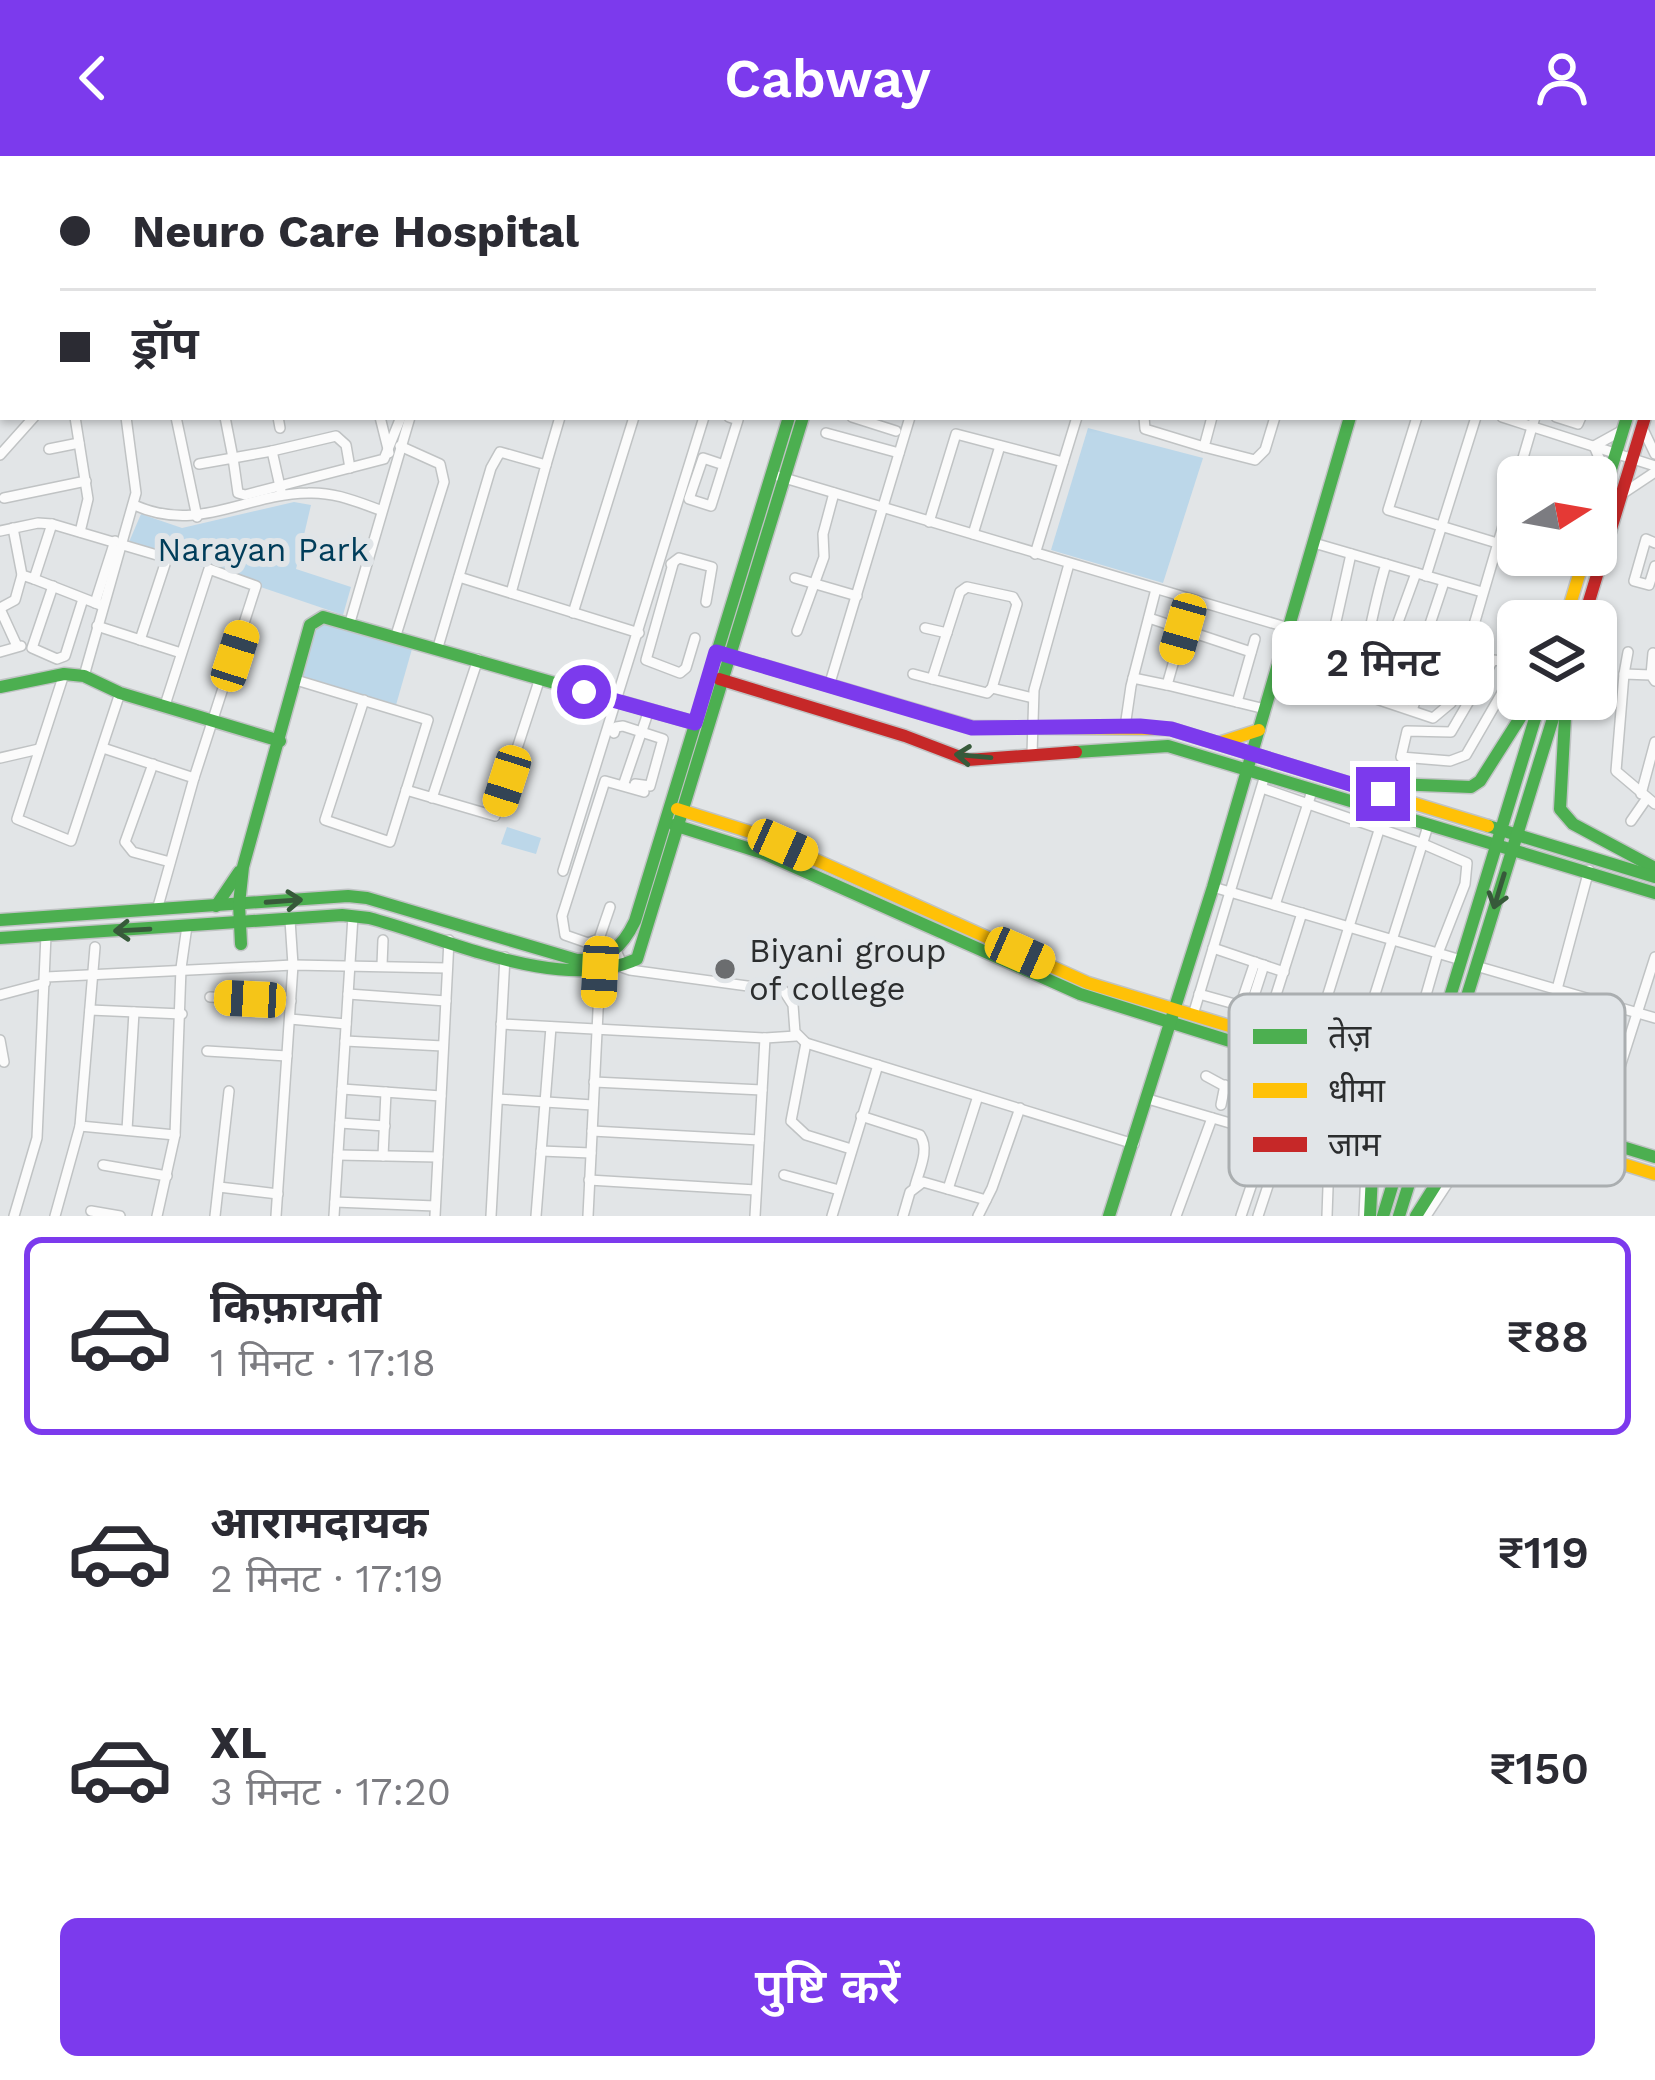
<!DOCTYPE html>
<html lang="hi">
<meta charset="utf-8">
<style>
body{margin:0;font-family:"Work Sans","Noto Sans Devanagari",sans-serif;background:#f7f7f7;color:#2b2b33;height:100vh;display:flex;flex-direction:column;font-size:45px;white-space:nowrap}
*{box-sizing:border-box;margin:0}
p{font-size:39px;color:#7c7c81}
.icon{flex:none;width:66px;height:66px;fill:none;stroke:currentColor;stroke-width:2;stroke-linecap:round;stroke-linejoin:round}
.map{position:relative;height:1060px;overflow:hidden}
.side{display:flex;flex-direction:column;background:#fff;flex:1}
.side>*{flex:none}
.top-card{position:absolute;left:0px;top:0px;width:1656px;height:264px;box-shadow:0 3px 9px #0004;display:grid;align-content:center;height:264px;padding:0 60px;background:#fff}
.needle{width:78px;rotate:79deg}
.tools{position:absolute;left:1497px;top:300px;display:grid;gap:24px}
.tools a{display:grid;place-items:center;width:120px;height:120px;border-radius:18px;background:#fff;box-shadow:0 3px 9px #0004;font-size:60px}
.end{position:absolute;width:54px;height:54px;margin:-27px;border:15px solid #7c3aed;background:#fff;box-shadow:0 0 0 6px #fff}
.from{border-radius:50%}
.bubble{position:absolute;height:84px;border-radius:18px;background:#fff;box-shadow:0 3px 9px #0004;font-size:39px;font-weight:600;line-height:84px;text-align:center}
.car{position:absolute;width:36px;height:72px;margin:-36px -18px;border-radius:15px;box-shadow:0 0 9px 3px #0007;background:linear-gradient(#f5c518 24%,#345 0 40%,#f5c518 0 76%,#345 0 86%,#f5c518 0)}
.top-card b{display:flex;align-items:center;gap:42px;height:114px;font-size:45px}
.top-card b+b{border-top:3px solid #e1e1e2}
.top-card i{width:30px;height:30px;background:#2b2b33}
ul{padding:21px 0 0;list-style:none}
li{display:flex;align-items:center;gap:36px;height:198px;margin:0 24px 18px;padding:0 36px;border:6px solid transparent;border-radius:18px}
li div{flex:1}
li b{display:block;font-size:45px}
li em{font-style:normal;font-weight:600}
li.active{border-color:#7c3aed}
li>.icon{width:108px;height:108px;stroke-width:1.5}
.action{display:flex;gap:24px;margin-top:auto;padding:24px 60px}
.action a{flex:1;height:138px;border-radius:18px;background:#7c3aed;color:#fff;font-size:48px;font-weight:600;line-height:138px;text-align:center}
header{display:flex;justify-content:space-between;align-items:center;height:156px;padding:0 60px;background:#7c3aed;color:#fff;font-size:54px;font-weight:600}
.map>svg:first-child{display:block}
.green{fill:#bcd7e9}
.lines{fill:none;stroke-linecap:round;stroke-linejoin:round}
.street-casing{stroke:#c0c3c4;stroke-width:12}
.fast-casing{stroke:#c0c3c4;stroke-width:15}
.slow-casing{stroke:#c0c3c4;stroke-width:15}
.jam-casing{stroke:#c0c3c4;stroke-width:15}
.street{stroke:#fbfbfb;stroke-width:9}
.fast{stroke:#4caf50;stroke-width:12}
.slow{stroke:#ffc107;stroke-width:12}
.jam{stroke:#c62828;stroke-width:12}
.oneway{stroke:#375a3a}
.route{stroke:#7c3aed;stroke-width:15}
.poi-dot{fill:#6b6d6f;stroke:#e1e5e8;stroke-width:4.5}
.labels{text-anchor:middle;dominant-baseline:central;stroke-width:12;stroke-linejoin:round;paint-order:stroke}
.park-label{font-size:33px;fill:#003d5a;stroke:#e1e5e8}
.poi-label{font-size:33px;fill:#2b2d2e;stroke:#e1e5e8;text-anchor:start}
.key{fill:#e1e5e8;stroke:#aaaeb0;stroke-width:3}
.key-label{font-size:33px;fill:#2b2d2e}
</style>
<header><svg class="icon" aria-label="back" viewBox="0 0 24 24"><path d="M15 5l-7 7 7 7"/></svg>Cabway<svg class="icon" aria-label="person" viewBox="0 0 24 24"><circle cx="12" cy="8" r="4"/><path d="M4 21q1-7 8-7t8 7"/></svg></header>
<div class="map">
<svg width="1655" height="1060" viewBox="0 0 1655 1060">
<rect width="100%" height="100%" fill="#e2e5e7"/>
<g class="green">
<polygon points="1088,272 1203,302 1163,427 1051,394"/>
<polygon points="294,346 311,349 296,413 351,431 343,459 129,386 141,358 182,372"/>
<polygon points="327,467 412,493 396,549 303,521 316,472"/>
<polygon points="507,671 541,682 536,698 501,688"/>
</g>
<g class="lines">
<defs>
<g id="street">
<polyline points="43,0 43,3"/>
<polyline points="519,0 519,3"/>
<polyline points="783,0 784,3"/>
<polyline points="850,0 850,3"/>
<polyline points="77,3 78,0"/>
<polyline points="120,3 121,0"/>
<polyline points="170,3 170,0"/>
<polyline points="676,3 693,0"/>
<polyline points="0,19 3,4"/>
<polyline points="0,113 3,113"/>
<polyline points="0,147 3,146"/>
<polyline points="0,199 3,199"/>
<polyline points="75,261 88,343 80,376"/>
<polyline points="176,261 197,361"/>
<polyline points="225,261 233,302 272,295"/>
<polyline points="278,261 280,272"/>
<polyline points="380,261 389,297"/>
<polyline points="852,261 896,275"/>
<polyline points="1144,261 1145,273 1204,291"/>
<polyline points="1212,261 1204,291 1255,304 1265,294 1275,261"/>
<polyline points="1417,261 1388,354 1497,387"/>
<polyline points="1502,261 1655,310"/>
<polyline points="1556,261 1578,268 1581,261"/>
<polyline points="1642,271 1655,298"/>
<polyline points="826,277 899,297"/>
<polyline points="49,293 79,287"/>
<polyline points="0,299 34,261"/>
<polyline points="199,308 233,302 238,337 245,339 384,303 401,261"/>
<polyline points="546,309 560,261"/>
<polyline points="724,309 703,302 689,343 711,350 738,264 729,261"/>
<polyline points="771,318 1289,472"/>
<polyline points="1608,323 1594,290 1623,274"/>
<polyline points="281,335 272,295 336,280 346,289 350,312"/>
<polyline points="1622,338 1655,316"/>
<polyline points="4,342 86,325"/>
<path d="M134,349C199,378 244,338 308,337C334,336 355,345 380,354"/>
<polyline points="929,366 956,278 1063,306"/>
<polyline points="13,372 22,419 34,423 52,368"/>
<polyline points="0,375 38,367 52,368 167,402 140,484"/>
<polyline points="973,378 1000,290"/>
<polyline points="1314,387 1482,436"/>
<polyline points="1655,387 1646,383 1634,425 1649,429 1655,410"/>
<polyline points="1035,398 1077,261"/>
<polyline points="671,408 679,402 712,411 706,446"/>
<polyline points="673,408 646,504 680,517 686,512 695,482"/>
<polyline points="1426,420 1476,261"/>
<polyline points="459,421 639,477"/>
<polyline points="795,422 857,440"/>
<polyline points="34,423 103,450"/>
<polyline points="53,430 32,492 57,503 65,500 83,443"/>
<polygon points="967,431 1013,441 1017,448 992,532 987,537 932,523 960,436"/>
<polyline points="95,447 115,385"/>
<polyline points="0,452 15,444 22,419"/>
<polyline points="0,453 17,490"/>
<polyline points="573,457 634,261"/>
<polyline points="1149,462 1251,496"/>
<polyline points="350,466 410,261"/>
<polyline points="97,470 181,497"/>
<polyline points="925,472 947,477"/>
<polyline points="1183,473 1167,529 1265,553"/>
<polyline points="797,475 824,401 823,378 834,337"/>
<polyline points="396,479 444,326 440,308 400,290"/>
<polyline points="438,491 491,312 500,296 546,309 511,437"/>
<polyline points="0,496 21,490"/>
<polygon points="1493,504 1502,505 1514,516 1466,599 1450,605 1401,601 1407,575 1451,576"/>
<polyline points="1278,510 1433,562 1451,547 1535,261"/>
<polyline points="64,518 17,663 71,685 120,537"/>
<polyline points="913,518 932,523"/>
<polyline points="1624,518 1628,496"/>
<polyline points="1651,519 1653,497"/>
<polyline points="84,520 136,337 126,261"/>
<polyline points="1133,522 1167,529"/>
<polyline points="296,524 428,564 390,686 325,664 364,544"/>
<polyline points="1323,524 1351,398"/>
<polyline points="1655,525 1651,519 1624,518 1616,615 1655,648"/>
<polyline points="829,530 910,261"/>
<polyline points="992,532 1033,542"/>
<path d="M1357,534C1367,491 1373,450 1386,408"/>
<polyline points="1386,543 1399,494 1397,469 1416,417"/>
<polyline points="1237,546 1255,483"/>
<polyline points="165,549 209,413 256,430 194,622"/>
<polyline points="1412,554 1426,516 1425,483 1444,426"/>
<polyline points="1125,571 1131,530 1156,433"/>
<polyline points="614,577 616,571 623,570 663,583 650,630 635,628"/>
<polyline points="103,592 194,622 157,754"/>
<polyline points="1032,598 1034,534 1069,408"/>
<polyline points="0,602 39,593"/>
<polyline points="153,608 125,686 133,696 170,706"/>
<polyline points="624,627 649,554"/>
<polyline points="1262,632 1421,687 1467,707 1465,728 1438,797 1402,923"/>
<polyline points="406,634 495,660 540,522"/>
<polyline points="1641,638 1655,586"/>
<polyline points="432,642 478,503"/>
<polyline points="1631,665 1647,642"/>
<polyline points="563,715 704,261"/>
<polyline points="1213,731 1461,804"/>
<polyline points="1275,749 1312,635"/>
<polyline points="610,751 599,783 588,787 565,779 562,760 605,625 644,636"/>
<polyline points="1213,792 1284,816"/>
<polyline points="617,797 624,812 630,814 784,835 793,849 795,876 806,887 1134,988"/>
<polyline points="382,809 383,784"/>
<polyline points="1476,810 1655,862"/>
<polyline points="46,821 293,809 447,812"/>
<polyline points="1557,833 1589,714"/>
<polyline points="348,838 446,845"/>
<polyline points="1199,838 1410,897"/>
<polyline points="1328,838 1380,671"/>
<polyline points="0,839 45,827"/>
<polyline points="210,841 291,845"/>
<polyline points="90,854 182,858"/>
<polyline points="1193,859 1263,626"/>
<polyline points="290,863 346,868"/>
<polyline points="501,868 765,882"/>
<polyline points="1233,871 1255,806"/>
<polyline points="1243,874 1264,809"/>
<polyline points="1263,880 1302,757"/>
<polyline points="0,884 4,906"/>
<polyline points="345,885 443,890"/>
<polyline points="806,887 791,965 806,979 851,993"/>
<polyline points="207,895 287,900"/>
<polyline points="1262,896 1269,907 1363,970 1367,992 1364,1060"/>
<polyline points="1353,908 1428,670"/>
<polyline points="1206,920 1324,984 1329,1003 1327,1060"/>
<polyline points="594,926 762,934"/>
<polyline points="342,933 441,940"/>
<polyline points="498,943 593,949"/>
<polyline points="1148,943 1257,975 1264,992 1241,1060"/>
<polyline points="1221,949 1225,929"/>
<path d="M861,960L920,979C930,994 919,1014 915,1030"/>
<polyline points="340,967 385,970"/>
<polyline points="80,970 175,979"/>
<polyline points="1552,970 1594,844"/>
<polyline points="127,974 134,856"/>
<polyline points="592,975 759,984"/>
<polyline points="541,995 591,997"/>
<polyline points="1588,998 1597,983 1655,801"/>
<polyline points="338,999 438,1001"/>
<polyline points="383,1000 386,936"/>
<polyline points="103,1009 167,1020"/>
<polyline points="784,1019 839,1034"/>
<polyline points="589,1024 756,1034"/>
<polyline points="219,1031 278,1038"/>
<polyline points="948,1033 978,940"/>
<polyline points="335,1046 435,1050"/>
<polyline points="91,1055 120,1060"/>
<polyline points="14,1060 37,982 46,779"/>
<polyline points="55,1060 80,970 95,791"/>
<polyline points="157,1060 175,979 181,812 187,770"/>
<polyline points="215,1060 229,935"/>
<polyline points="276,1060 293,809 290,764"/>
<polyline points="334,1060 353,760"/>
<polyline points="435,1060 449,784"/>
<polyline points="491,1060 505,801"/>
<polyline points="536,1060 551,871"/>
<polyline points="588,1060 600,814"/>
<polyline points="755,1060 765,882 796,880"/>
<polyline points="832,1060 878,909"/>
<polyline points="903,1060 910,1036 923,1026 986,1044"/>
<polyline points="978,1060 992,1032 1020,952"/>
<polyline points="1176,1060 1212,962"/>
<polyline points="1258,1060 1290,963"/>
<polyline points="1426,1060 1455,1016"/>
</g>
<g id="fast">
<polyline points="884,0 885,3"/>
<polyline points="1540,0 1550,3"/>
<polyline points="1590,0 1601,3"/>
<polyline points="395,3 413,0"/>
<polyline points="989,3 1017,0"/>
<polyline points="1653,38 1655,39"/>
<polyline points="0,79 3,78"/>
<polyline points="1653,177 1655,170"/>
<polyline points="1596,362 1627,261"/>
<polyline points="0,531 64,518 84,520 120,537 280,585"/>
<polyline points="1566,543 1560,653 1573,668 1655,712"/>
<polyline points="1076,596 1168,590 1655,737"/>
<polyline points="1369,627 1471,631 1480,625 1532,543"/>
<polyline points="674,669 763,697 1080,838 1377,931"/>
<polyline points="1488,670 1655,721"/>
<polyline points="216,750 239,716"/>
<path d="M0,764L348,740L367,742L577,804C608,804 622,792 635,765L789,261"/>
<path d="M0,782L342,759L369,762C446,782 561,838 637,803L803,261"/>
<polyline points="241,788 239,748 243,711 310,469 323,461 695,567"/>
<polyline points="1236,872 1655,1001"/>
<polyline points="1277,901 1370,965 1374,975 1370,1060"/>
<polyline points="1109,1060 1213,731 1350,261"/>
<polyline points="1383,1060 1541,543"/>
<polyline points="1399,1060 1559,543"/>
<polyline points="1416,1060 1450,1006 1458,1001 1552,991"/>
</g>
<g id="slow">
<polyline points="288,3 305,0"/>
<polyline points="1653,18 1655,18"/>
<polyline points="0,58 3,57"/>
<polyline points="1653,235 1655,228"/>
<polyline points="1565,465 1585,399"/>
<polyline points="723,498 972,571 1171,573 1488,670"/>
<polyline points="1219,587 1259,574"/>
<polyline points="677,653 763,680 1088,827 1236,872"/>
<polyline points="1377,931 1655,1018"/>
</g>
<g id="jam">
<polyline points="1123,3 1147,0"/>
<polyline points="1583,465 1645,261"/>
<polyline points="719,523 905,580 968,604 1076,596"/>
</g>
</defs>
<use href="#street" class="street-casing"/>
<use href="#fast" class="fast-casing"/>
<use href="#slow" class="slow-casing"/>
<use href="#jam" class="jam-casing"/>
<use href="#street" class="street"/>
<use href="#fast" class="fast"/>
<use href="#slow" class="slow"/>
<use href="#jam" class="jam"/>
</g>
<defs><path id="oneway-shaft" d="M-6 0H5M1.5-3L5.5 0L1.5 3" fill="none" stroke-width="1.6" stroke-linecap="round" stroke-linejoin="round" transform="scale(3)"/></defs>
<g class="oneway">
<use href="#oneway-shaft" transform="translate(973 600) rotate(-175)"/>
<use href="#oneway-shaft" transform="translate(1499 735) rotate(107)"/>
<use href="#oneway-shaft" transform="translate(284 745) rotate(-4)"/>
<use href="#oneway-shaft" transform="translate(132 774) rotate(177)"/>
</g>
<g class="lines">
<polyline class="route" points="584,536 695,567 716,496 972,572 1140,570 1171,573 1383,638"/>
</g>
<circle class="poi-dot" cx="725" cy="813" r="12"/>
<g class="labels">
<g class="park-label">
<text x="263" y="393">Narayan Park</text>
</g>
<g class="poi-label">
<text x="749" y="794">Biyani group<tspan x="749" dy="38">of college</tspan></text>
</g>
</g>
<rect x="1229" y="838" width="396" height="192" rx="18" class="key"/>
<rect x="1253" y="873" width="54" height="15" fill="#4caf50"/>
<rect x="1253" y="927" width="54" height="15" fill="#ffc107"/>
<rect x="1253" y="981" width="54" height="15" fill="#c62828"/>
<g class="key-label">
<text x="1328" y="892">तेज़</text>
<text x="1328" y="946">धीमा</text>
<text x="1328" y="1000">जाम</text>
</g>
</svg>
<div class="tools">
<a><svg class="needle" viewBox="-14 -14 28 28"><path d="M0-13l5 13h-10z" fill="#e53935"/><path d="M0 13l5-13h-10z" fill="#7c7c81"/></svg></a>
<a><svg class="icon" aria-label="layers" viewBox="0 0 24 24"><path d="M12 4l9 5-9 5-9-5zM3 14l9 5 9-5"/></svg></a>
</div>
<i class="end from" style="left:584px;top:536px"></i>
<i class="end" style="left:1383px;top:638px"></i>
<div class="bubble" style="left:1272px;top:465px;width:222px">2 मिनट</div>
<i class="car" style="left:1183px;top:473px;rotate:196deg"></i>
<i class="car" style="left:235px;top:500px;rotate:18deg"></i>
<i class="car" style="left:507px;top:625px;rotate:198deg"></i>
<i class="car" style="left:783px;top:689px;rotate:114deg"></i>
<i class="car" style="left:1020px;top:797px;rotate:114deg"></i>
<i class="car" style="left:600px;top:816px;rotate:183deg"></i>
<i class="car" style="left:250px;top:843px;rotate:273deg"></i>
<div class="top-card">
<b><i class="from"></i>Neuro Care Hospital</b>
<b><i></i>ड्रॉप</b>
</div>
</div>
<section class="side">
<ul>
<li class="active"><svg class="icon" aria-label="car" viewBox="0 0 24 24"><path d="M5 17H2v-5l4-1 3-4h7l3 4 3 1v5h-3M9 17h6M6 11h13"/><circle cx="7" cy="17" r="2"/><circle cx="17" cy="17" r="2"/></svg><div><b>किफ़ायती</b><p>1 मिनट · 17:18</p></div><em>₹88</em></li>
<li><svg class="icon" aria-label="car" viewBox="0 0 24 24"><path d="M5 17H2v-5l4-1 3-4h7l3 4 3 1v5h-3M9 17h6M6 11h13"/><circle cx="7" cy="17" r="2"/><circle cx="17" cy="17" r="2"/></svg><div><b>आरामदायक</b><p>2 मिनट · 17:19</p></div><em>₹119</em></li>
<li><svg class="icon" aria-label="car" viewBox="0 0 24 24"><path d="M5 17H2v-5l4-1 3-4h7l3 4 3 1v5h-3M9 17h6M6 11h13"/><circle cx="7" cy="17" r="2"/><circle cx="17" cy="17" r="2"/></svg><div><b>XL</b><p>3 मिनट · 17:20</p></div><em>₹150</em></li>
</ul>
<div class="action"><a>पुष्टि करें</a></div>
</section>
